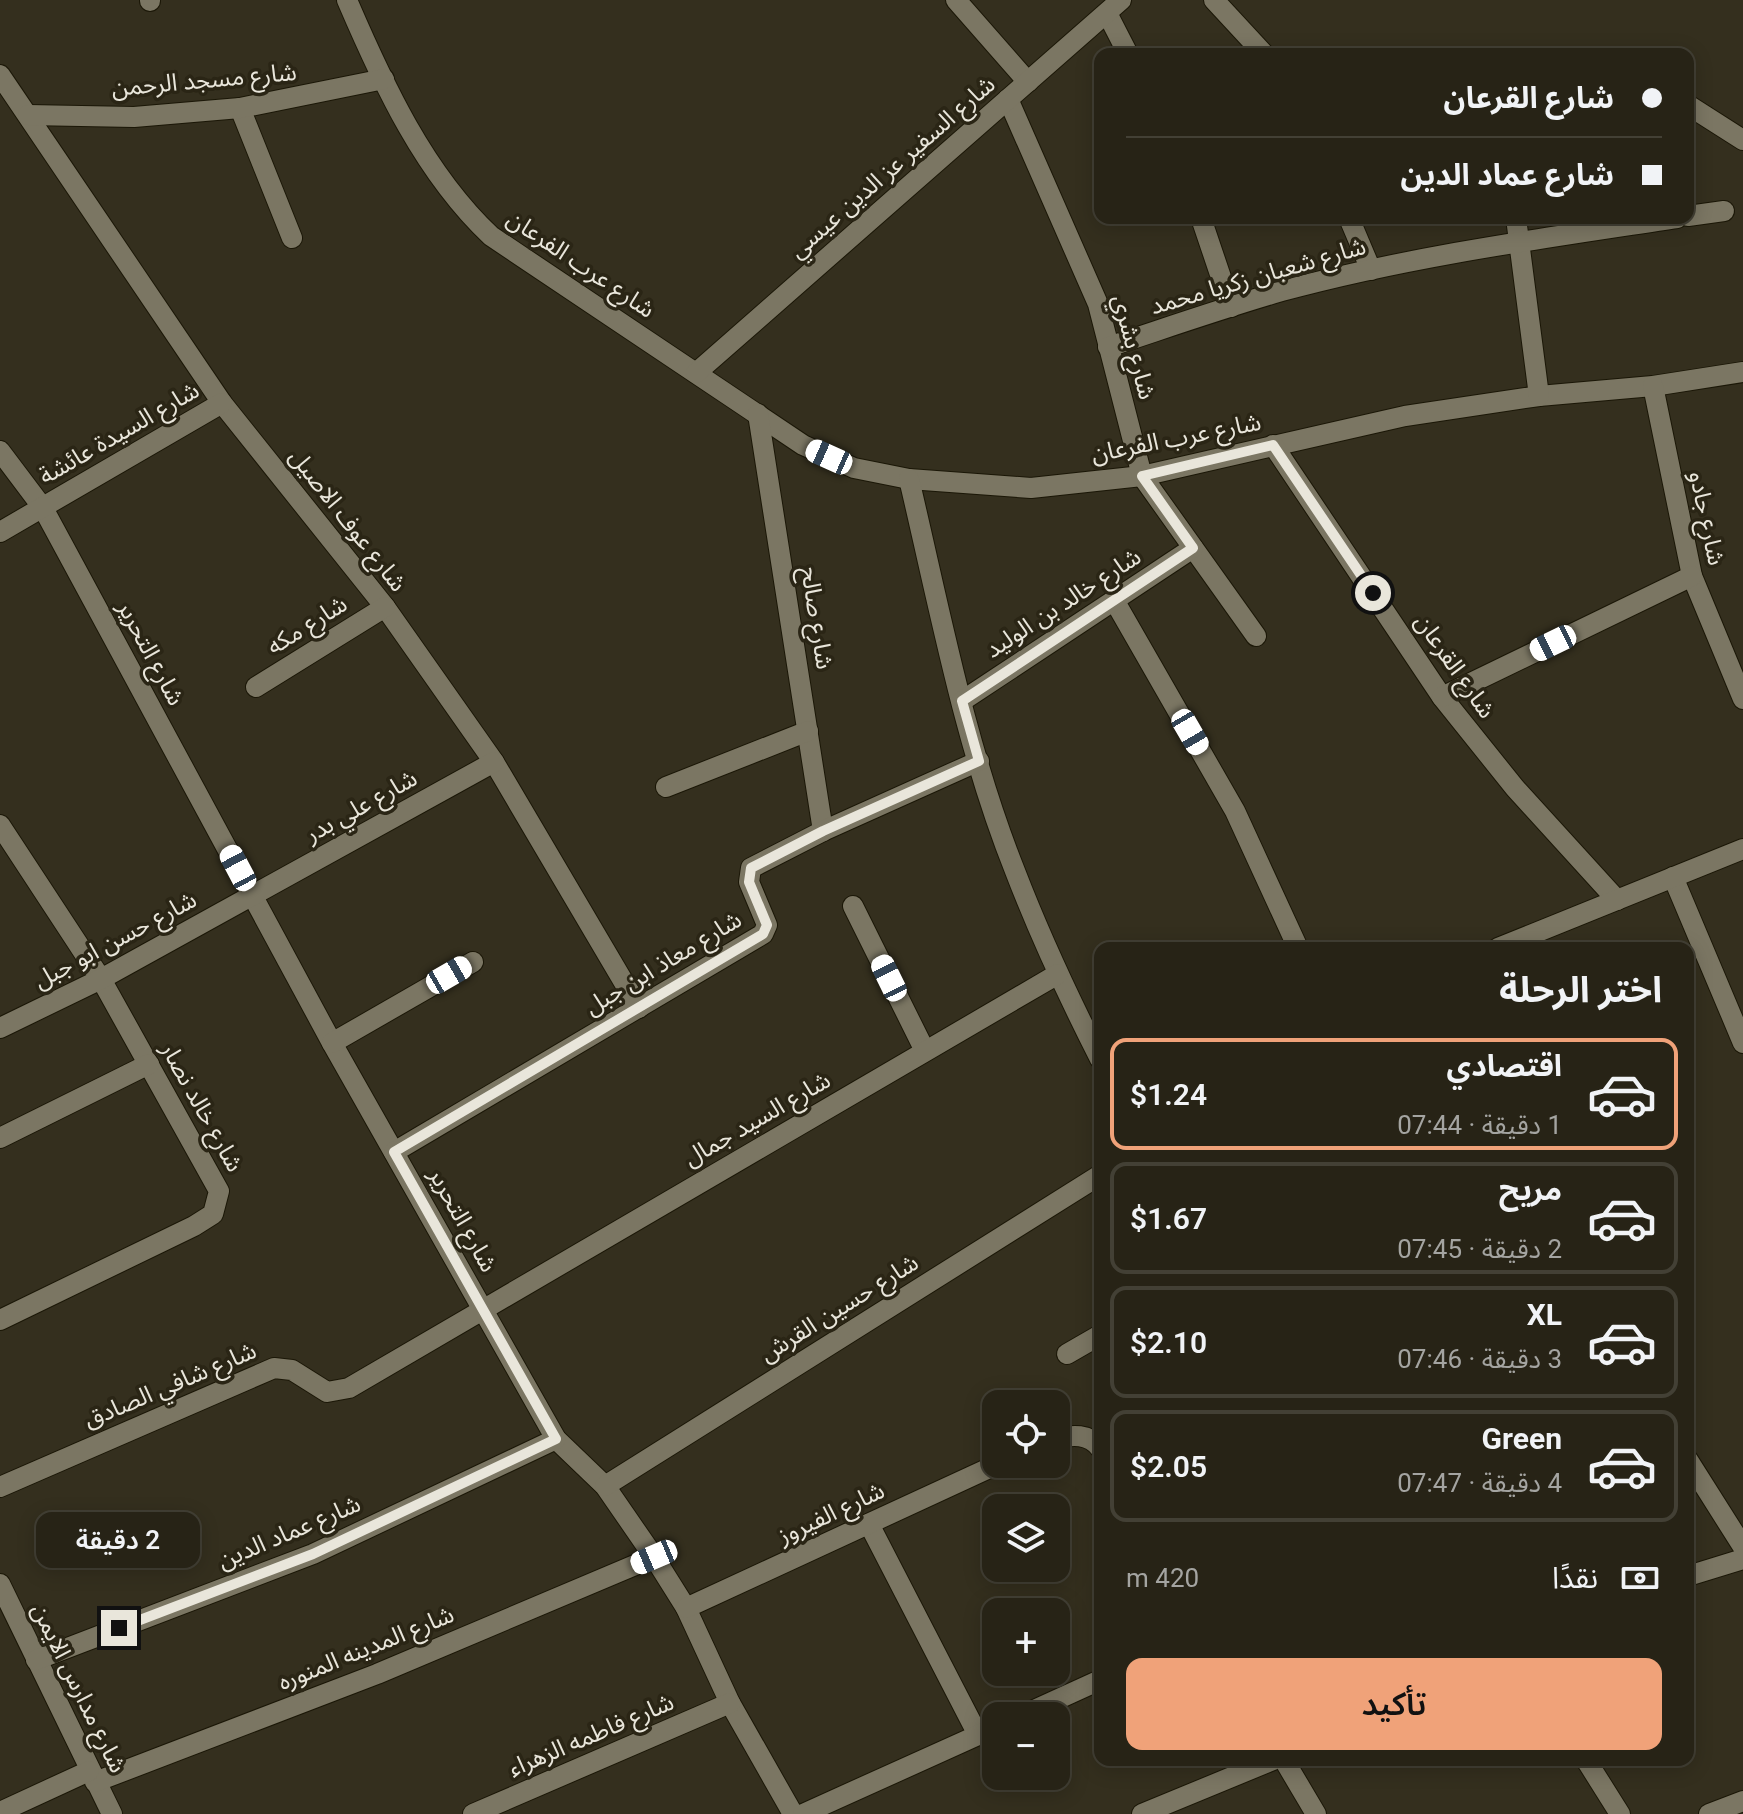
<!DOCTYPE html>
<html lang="ar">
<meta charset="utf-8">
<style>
body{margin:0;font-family:Roboto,"Noto Sans Arabic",sans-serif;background:#2f2b1f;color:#f1f3f6;direction:rtl;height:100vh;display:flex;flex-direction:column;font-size:30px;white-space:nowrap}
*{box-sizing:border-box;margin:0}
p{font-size:26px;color:#a4a4a1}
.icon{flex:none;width:44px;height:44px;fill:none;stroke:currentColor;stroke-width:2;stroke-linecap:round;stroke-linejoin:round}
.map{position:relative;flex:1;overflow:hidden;direction:ltr}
.panel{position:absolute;left:1094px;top:942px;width:600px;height:824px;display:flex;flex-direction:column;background:#272316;border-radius:16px;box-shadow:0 4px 20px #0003,0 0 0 2px #434035;direction:rtl}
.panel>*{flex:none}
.banner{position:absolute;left:1094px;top:48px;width:600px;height:176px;border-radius:16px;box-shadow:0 4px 20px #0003,0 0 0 2px #434035;direction:rtl;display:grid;align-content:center;height:176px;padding:0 32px;background:#272316}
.controls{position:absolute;left:982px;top:1390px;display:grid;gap:16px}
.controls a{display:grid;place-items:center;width:88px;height:88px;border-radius:16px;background:#272316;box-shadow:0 4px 20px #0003,0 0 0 2px #434035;font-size:40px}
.end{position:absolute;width:36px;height:36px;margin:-18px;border:10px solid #e9e6db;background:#111;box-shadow:0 0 0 4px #111}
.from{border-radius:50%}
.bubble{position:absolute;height:56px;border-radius:16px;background:#272316;box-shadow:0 4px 20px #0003,0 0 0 2px #434035;font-size:26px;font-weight:600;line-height:56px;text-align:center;direction:rtl}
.car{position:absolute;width:24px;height:48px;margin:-24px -12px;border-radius:10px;box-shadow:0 0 6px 2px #0007;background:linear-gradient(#fff 24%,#345 0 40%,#fff 0 76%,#345 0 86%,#fff 0)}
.banner b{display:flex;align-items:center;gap:28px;height:76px;font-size:30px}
.banner b+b{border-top:2px solid #434035}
.banner i{width:20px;height:20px;background:#f1f3f6}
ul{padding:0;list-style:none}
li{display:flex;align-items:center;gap:24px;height:112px;margin:0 16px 12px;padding:0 16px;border:4px solid #434035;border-radius:16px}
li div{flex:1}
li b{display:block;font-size:30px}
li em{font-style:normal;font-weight:600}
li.on{border-color:#f0a279}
li>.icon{width:72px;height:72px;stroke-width:1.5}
h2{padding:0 32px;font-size:36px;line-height:96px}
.pay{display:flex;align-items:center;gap:20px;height:88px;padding:0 32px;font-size:30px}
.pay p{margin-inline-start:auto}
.cta{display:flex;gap:16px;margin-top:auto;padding:16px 32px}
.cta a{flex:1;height:92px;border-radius:16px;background:#f0a279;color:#111;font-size:32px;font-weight:600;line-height:92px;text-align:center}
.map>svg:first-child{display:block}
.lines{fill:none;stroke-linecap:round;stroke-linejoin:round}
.street-casing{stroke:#1b1707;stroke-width:22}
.street{stroke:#7b7663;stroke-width:20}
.route{stroke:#e9e6db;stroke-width:10}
.labels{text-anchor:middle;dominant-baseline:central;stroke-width:7;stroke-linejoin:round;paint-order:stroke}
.street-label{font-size:24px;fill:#e9e6db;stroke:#2a2515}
</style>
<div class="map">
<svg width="1743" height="1814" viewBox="0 0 1743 1814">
<rect width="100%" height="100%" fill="#342f1e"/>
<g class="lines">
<defs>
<g id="street">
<polyline points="150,0 150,1"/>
<path d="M347,0C383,84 424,173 491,236L803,445L854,468L909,479L1031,488L1142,476L1405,416L1539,396L1653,386L1743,372"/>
<polyline points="956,0 1028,82"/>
<polyline points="1214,0 1264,54"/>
<polyline points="1107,13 1128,54"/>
<polyline points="0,75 222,403 385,607 494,762 639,1008"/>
<polyline points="1008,99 1098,304 1142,476 1256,636"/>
<polyline points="1688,105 1743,140"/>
<polyline points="240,108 292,238"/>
<polyline points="28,115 134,117 240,108 384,79"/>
<polyline points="1688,216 1724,211"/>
<polyline points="1201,218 1231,307"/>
<polyline points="1349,218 1371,270"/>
<polyline points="1516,218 1539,396"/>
<path d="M1108,347C1166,328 1223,308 1282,291C1411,256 1545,238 1677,218"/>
<polyline points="696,373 1121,0"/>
<polyline points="1653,386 1692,576 1743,699"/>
<polyline points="758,414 823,831"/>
<polyline points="1273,445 1442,697 1515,788 1617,900"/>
<polyline points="0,451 43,508 332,1043 556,1439 605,1486 654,1557 686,1608 730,1703 793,1814"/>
<path d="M909,479C940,610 965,746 1015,871C1040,936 1069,998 1100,1059"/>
<polyline points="0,532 222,403"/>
<polyline points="1114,600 1235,811 1298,948"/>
<polyline points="256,687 385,607"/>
<polyline points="1442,697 1692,576"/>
<polyline points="962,701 1193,548"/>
<polyline points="666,787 808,731"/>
<polyline points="0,825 101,979 219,1191 213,1214 194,1226 0,1320"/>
<polyline points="1673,877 1743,1043"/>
<polyline points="853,906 925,1051"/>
<polyline points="1498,948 1743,849"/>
<polyline points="0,1028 101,979 494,762"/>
<polyline points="332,1043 473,962"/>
<polyline points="0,1138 149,1064"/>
<polyline points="394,1152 763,934 767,925 749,882 751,868 823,831 979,761"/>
<polyline points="1067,1354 1100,1335"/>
<path d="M1056,1438C1072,1435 1089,1433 1100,1448"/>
<polyline points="1688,1460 1743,1547"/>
<polyline points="605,1486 1100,1175"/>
<polyline points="0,1487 274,1368 292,1370 327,1392 349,1388 1058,974"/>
<polyline points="869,1524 978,1735"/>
<polyline points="1688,1576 1743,1559"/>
<polyline points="0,1584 112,1814"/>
<polyline points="686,1608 998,1464"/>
<polyline points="36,1660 313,1554 556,1439"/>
<polyline points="1021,1716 1100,1680"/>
<polyline points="1284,1760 1316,1814"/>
<polyline points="1586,1760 1620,1814"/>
<polyline points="95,1782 377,1674 654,1557"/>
<polyline points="0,1812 89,1771"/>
<polyline points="473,1814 730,1703"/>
<polyline points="803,1814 996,1727"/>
<polyline points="1142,1814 1273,1760"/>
<polyline points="1709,1814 1743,1801"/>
</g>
</defs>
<use href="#street" class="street-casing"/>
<use href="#street" class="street"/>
</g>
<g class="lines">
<polyline class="route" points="119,1628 313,1554 556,1439 394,1152 763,934 767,925 749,882 751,868 823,831 979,761 962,701 1193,548 1142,476 1273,445 1373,593"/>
</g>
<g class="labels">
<g class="street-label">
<text transform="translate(204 80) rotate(-5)">شارع مسجد الرحمن</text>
<text transform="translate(892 167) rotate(-41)">شارع السفير عز الدين عيسي</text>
<text transform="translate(581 264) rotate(34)">شارع عرب الفرعان</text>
<text transform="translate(1258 276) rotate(-16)">شارع شعبان زكريا محمد</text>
<text transform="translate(1134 347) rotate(75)">شارع بشري</text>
<text transform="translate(119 433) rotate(-30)">شارع السيدة عائشة</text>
<text transform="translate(1176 438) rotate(-11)">شارع عرب الفرعان</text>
<text transform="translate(1707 518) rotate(78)">شارع جادو</text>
<text transform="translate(348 520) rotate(52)">شارع عوف الاصيل</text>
<text transform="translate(1063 603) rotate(-33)">شارع خالد بن الوليد</text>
<text transform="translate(817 618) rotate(81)">شارع صالح</text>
<text transform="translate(307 625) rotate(-32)">شارع مكه</text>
<text transform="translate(151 653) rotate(62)">شارع التحرير</text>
<text transform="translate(1455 666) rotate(55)">شارع القرعان</text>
<text transform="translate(361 806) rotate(-29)">شارع علي بدر</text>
<text transform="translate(115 940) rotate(-28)">شارع حسن ابو جبل</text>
<text transform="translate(663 963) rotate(-31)">شارع معاذ ابن جبل</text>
<text transform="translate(202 1107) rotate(61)">شارع خالد نصار</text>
<text transform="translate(757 1119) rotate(-30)">شارع السيد جمال</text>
<text transform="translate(463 1220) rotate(61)">شارع التحرير</text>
<text transform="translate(839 1308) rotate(-32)">شارع حسين القرش</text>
<text transform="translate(170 1385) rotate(-23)">شارع شافي الصادق</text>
<text transform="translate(831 1513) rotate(-25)">شارع الفيروز</text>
<text transform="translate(289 1532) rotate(-23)">شارع عماد الدين</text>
<text transform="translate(366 1648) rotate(-22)">شارع المدينه المنوره</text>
<text transform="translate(79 1688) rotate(64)">شارع مدارس الايمن</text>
<text transform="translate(591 1735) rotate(-23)">شارع فاطمه الزهراء</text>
</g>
</g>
</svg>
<div class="controls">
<a><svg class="icon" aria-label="locate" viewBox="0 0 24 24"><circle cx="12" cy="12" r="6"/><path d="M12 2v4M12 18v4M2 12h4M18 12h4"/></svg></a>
<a><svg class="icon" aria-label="layers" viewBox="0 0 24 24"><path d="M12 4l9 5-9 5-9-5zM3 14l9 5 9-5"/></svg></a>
<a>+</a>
<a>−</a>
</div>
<i class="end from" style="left:1373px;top:593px"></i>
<i class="end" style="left:119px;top:1628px"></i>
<div class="bubble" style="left:36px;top:1512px;width:164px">2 دقيقة</div>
<i class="car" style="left:829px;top:457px;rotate:294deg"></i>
<i class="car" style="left:1553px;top:643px;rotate:244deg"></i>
<i class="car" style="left:1190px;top:732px;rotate:150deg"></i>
<i class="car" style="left:238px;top:868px;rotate:332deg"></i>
<i class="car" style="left:449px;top:975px;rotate:60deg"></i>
<i class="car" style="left:889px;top:978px;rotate:334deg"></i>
<i class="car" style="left:654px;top:1557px;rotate:247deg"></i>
<div class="banner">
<b><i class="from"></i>شارع القرعان</b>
<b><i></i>شارع عماد الدين</b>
</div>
<section class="panel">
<h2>اختر الرحلة</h2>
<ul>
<li class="on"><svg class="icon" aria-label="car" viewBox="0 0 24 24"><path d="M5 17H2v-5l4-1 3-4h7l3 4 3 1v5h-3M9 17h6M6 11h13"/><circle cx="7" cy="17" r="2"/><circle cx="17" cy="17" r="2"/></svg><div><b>اقتصادي</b><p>1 دقيقة · 07:44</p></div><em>$1.24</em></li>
<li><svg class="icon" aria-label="car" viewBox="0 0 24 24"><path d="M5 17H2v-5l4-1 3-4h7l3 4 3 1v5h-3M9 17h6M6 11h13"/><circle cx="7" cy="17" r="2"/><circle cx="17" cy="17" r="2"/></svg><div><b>مريح</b><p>2 دقيقة · 07:45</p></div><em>$1.67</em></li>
<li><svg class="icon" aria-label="car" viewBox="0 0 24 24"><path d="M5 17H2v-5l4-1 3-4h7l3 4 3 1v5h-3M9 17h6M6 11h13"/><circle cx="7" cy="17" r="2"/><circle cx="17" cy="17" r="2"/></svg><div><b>XL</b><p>3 دقيقة · 07:46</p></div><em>$2.10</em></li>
<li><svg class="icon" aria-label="car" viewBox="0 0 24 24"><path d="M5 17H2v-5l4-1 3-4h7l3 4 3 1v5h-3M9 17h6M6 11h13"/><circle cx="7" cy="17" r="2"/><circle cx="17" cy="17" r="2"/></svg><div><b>Green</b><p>4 دقيقة · 07:47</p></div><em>$2.05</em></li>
</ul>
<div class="pay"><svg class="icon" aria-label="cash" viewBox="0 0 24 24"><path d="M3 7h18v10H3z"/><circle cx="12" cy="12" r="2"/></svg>نقدًا<p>420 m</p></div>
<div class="cta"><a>تأكيد</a></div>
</section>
</div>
